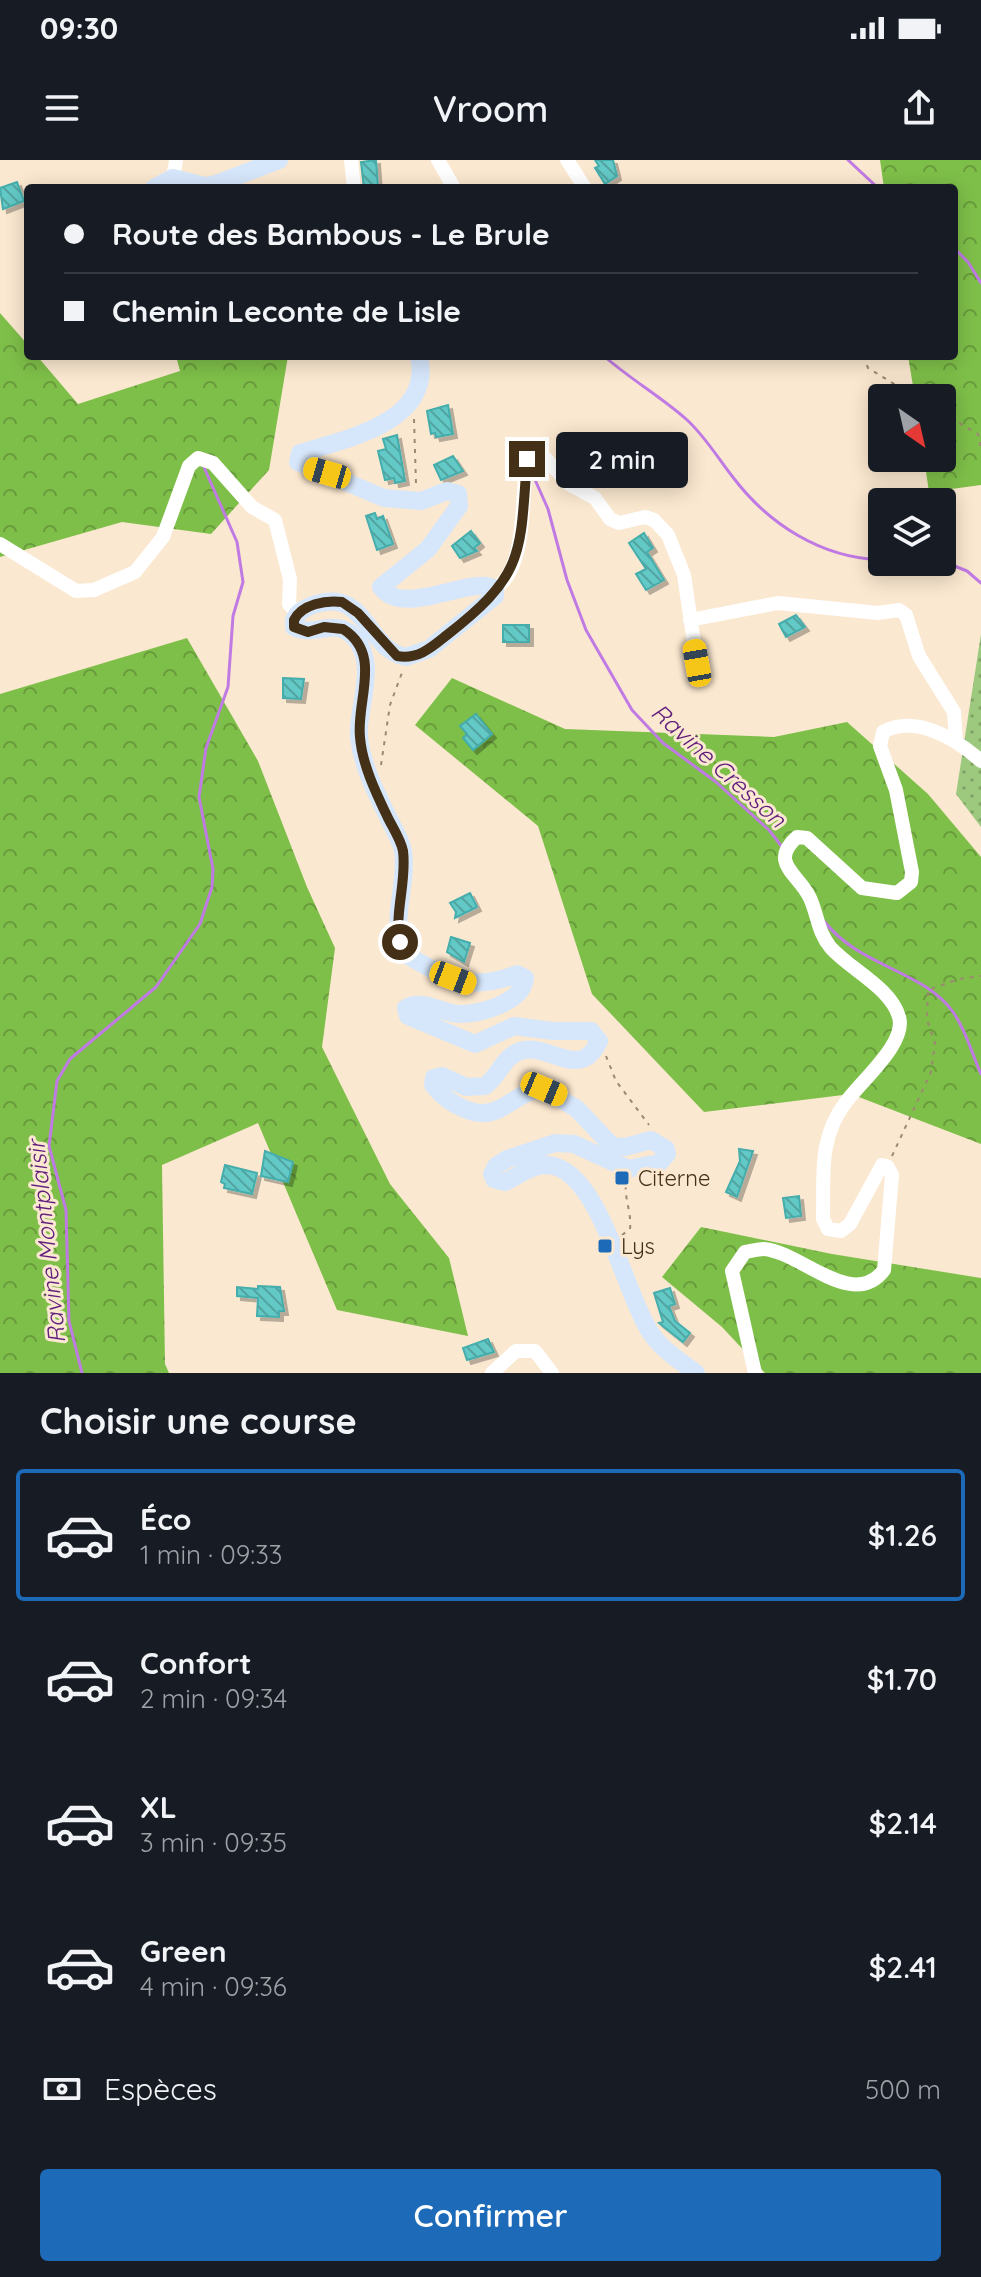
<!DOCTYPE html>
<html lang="fr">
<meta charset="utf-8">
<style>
body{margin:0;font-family:Quicksand,sans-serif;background:#20242c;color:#f1f3f6;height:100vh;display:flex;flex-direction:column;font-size:30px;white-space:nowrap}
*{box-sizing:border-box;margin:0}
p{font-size:26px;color:#9ea1a6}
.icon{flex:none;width:44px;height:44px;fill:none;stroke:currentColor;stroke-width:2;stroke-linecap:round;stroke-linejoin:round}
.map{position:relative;height:1213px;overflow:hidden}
.details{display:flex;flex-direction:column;background:#171b24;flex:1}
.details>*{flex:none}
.guide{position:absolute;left:24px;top:24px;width:934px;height:176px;border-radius:8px;box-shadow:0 4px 20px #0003;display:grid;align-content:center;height:176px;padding:0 40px;background:#171b24}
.needle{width:52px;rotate:146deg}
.tools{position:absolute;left:868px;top:224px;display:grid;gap:16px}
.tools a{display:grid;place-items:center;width:88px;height:88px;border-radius:8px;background:#171b24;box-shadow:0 4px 20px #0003;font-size:40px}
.end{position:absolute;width:36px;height:36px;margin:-18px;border:10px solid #433017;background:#fff;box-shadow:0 0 0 4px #fff}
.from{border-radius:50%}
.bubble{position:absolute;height:56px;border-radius:8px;background:#171b24;box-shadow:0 4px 20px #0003;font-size:26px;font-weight:600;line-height:56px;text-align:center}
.car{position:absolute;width:24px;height:48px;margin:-24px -12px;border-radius:10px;box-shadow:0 0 6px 2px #0007;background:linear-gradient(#f5c518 24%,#345 0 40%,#f5c518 0 76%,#345 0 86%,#f5c518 0)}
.guide b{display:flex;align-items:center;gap:28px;height:76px;font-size:30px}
.guide b+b{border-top:2px solid #363941}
.guide i{width:20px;height:20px;background:#f1f3f6}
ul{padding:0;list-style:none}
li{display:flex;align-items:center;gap:24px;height:132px;margin:0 16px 12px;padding:0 24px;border:4px solid transparent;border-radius:8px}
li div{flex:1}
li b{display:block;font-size:30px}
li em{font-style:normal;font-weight:600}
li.current{border-color:#1d6ab9}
li>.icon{width:72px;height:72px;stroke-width:1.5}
h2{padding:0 40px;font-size:36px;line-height:96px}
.pay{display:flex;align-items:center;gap:20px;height:88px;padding:0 40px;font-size:30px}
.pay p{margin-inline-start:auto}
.action{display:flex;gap:16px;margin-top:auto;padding:16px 40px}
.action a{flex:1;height:92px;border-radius:8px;background:#1d6ab9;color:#fff;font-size:32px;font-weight:600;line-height:92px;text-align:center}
.status{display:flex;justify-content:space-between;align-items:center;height:56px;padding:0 40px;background:#171b24;direction:ltr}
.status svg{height:22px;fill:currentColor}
header{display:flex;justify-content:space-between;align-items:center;height:104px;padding:0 40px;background:#171b24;font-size:36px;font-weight:600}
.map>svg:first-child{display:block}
.forest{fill:url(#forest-crowns)}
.park{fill:url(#park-dots)}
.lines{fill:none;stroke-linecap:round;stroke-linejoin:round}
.stream{stroke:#c07ae4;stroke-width:3}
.building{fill:url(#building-back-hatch);stroke:#44adab;stroke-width:2;filter:url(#shadow)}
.path{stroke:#9c8971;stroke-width:2;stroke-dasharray:4 6;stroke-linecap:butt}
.minor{stroke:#fff;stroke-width:14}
.major{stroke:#d7e7fb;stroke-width:18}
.route{stroke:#433017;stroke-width:10}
.poi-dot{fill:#1d6ab9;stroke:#fbe8d0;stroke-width:3}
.labels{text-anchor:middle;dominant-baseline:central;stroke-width:6;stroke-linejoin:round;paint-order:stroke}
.poi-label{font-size:22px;fill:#433017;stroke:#fbe8d0;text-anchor:start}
.water-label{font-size:24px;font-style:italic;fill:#5f1d7c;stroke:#fbe8d0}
</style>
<div class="status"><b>09:30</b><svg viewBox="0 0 49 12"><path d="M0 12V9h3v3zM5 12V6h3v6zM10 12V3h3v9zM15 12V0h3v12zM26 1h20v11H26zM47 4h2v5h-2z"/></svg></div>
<header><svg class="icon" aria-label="menu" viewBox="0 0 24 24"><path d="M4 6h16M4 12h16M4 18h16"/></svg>Vroom<svg class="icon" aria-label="share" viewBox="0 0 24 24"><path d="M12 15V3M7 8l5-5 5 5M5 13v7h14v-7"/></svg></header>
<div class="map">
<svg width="981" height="1213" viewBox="0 0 981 1213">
<defs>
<pattern id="forest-crowns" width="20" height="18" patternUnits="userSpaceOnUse" patternTransform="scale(2)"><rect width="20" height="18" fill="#7ebf49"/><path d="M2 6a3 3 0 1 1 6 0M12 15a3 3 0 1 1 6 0" fill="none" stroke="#699c3c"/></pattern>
<pattern id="park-dots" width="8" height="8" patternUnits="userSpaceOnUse" patternTransform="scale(2)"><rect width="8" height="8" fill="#9cc97e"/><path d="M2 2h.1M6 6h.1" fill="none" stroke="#81a466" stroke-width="1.8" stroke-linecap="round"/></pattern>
<pattern id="building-back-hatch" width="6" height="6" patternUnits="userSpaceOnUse" patternTransform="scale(2)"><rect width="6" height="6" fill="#63c9c6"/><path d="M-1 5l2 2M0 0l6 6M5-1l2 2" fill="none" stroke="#53a4a0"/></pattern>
<filter id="shadow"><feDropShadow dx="4" dy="4" stdDeviation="0" flood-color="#0004"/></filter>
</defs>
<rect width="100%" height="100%" fill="#fbe8d0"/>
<g class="forest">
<polygon points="880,0 981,0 981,325 929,332 924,298 942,298 942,238 915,238 908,196 954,196 954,28 884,28"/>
<polygon points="0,153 28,185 28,196 37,196 78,244 180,211 176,196 288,196 269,310 211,374 122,362 0,397"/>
<polygon points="187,478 258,601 307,727 335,788 322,887 390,1024 449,1098 468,1176 337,1150 258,963 162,1005 165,1204 169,1213 0,1213 0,534"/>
<polygon points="452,518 565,569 774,577 847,562 928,634 981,697 981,984 851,934 704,952 592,834 538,666 415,565"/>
<polygon points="701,1067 832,1094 981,1118 981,1213 765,1213 722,1167 662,1117"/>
</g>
<polygon class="park" points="981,474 981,667 956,634"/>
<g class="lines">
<g class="stream">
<polyline points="848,0 878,28"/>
<polyline points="954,88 968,102 981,123"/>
<path d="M604,196C630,219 660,236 686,259C705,276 717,297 732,316C768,364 821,398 882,400"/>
<polyline points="532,313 548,349 567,420 586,470 632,550 663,583 716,622 769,670 783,688"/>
<polyline points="942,401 967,411 981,423"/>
<path d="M824,761C859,807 923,810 953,852C966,870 972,894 981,914"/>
<polyline points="82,1213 69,1161 66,1050 49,986 57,921 70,899 156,827 200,764 212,727 213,709 199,637 206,588 228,527 233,456 243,422 237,382 203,305"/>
</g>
</g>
<g class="building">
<polygon points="376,0 378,28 364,28 361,2"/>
<polygon points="595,0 613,0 617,16 605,24 595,8 599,6"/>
<polygon points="17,22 24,41 3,49 0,28"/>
<polygon points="448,245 453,274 436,277 435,273 431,274 427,251"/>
<polygon points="397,275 405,321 395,323 394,318 385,320 378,291 386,289 383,279"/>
<polygon points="453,296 463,311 441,320 434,305"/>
<polygon points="375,353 377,359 383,356 393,384 377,390 366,356"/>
<polygon points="471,371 480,383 474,388 477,391 460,398 452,386"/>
<polygon points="644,373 653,388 647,392 664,420 646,430 636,414 646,409 629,383"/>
<polygon points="796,455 805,467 786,477 779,464"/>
<rect x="503" y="465" width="26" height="17"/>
<polygon points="283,518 304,519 301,539 283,538"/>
<polygon points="476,554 492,574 473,590 463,578 467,574 460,566"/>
<polygon points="470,733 477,747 455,758 456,752 450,743"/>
<polygon points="451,777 470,783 464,802 447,792"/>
<polygon points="739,989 753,991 737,1037 726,1032 740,1001"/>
<polygon points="265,991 293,1002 288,1022 261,1016"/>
<polygon points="225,1005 257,1013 252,1034 224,1028 225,1024 221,1022"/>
<polygon points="799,1036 801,1056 786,1058 783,1038"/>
<polygon points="258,1126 280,1127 284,1151 279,1151 279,1157 257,1156 258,1138 237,1136 237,1127 258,1129"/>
<polygon points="670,1128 675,1144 669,1146 675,1161 690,1173 683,1182 659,1163 663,1162 654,1133"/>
<polygon points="488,1179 494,1192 467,1200 463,1188"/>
</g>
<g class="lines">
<g class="path">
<polyline points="863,196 868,208 917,238"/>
<polyline points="942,253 978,274 981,288"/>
<polyline points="414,259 416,324"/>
<polyline points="381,605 390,545 403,510"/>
<polyline points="606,896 616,921 649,965"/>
<polyline points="892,996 931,912 935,883 927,860 928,830 959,819 981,816"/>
<path d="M622,1075L630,1069C632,1053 624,1039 626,1022"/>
</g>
<g class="minor">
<polyline points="351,0 354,28"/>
<polyline points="438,0 454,28"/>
<polyline points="567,0 585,28"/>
<polyline points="173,18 176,0"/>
<polyline points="0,384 76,431 94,430 135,412 163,377 189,306 198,298 213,303 252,347 275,360 290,419 289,444 297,454"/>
<path d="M495,429C537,400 513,301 536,288L569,324L595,338L610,359L619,363L645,357L654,360L668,375L684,415L697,503"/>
<polyline points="690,460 778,443 878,453 899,450 906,455 919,496 954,552 956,580"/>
<polyline points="492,1213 516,1191 535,1191 552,1213"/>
<path d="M755,1213L732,1111L745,1092C751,1091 758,1089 764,1089C801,1092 853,1151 884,1110L892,1015L887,1006L882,1005L850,1064L841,1071L828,1069L823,1059C824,1016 818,978 846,942C861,921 907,883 899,857C891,828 851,810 831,788C818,773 818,756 810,738C799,714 768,703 797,677L807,678L862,728L897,733L911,722L912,712L896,630L880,586L883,572C916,554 956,579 981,601"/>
</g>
<g class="major">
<polyline points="154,28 173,18 205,26 216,24 279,0"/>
<path d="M419,196C434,262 346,279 300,293L298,302L384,338L421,341L447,331L458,334L459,346L428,389L381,427C403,459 472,414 495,429V436L429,489L406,497C365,489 367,426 313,445C304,449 298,451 294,460V467C313,478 334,458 352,475C380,502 357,545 359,576C361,603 376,633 388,657C393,668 401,680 403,691C408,727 389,759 405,794C447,818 470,833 517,814L525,818C523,842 483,853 462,854C443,855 424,838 406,848L408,856L475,884L514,866L553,871H591L599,881C580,923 547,881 520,891C503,897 499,916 485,926L466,927L442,916L434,918L433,925C447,943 477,961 499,949C515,941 525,930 544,929L577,949L612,986L625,987L651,980L666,989L667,994L659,1003L628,1009L574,984L555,983L507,999L496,1006L492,1014L494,1019L505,1022C522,1014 537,1000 557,1007C602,1023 625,1133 650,1172C661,1189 680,1201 696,1213"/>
</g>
</g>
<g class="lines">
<path class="route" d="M400,782C394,752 407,722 403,691C401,680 393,668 388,658C376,633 362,604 360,577C356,540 383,494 343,469L324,467L308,472L294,467V460C302,444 326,440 342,442L358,453L397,496C418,500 432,487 447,475C525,414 520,395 527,299"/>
</g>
<g class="poi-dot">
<rect x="614" y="1010" width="16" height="16" rx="4"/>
<rect x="597" y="1078" width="16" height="16" rx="4"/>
</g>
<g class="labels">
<g class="poi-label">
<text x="638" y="1018">Citerne</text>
<text x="621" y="1086">Lys</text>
</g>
<g class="water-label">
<text transform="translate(719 605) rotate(42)">Ravine Cresson</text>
<text transform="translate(46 1082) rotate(-96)">Ravine Montplaisir</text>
</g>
</g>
</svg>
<div class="tools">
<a><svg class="needle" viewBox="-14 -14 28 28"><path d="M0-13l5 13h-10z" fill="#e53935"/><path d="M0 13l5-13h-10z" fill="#9ea1a6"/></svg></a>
<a><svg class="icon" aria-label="layers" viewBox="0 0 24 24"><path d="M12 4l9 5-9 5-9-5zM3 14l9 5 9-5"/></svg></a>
</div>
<i class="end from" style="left:400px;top:782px"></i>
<i class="end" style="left:527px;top:299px"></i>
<div class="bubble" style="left:556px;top:272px;width:132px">2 min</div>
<i class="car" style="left:327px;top:313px;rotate:286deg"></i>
<i class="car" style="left:697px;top:503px;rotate:350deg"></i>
<i class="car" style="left:453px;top:818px;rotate:111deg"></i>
<i class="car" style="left:544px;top:929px;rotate:113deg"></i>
<div class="guide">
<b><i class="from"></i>Route des Bambous - Le Brule</b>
<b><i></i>Chemin Leconte de Lisle</b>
</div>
</div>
<section class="details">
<h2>Choisir une course</h2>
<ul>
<li class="current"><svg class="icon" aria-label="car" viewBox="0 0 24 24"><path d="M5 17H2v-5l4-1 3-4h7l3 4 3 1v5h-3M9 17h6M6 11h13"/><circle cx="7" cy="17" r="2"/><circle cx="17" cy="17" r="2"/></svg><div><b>Éco</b><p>1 min · 09:33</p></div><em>$1.26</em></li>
<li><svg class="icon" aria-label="car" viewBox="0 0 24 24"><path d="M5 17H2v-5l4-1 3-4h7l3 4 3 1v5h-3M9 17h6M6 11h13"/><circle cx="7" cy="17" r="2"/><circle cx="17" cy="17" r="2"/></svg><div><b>Confort</b><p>2 min · 09:34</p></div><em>$1.70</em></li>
<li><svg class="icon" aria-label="car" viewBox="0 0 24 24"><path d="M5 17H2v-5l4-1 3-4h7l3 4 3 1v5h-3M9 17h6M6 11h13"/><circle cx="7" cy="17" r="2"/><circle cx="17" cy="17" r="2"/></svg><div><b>XL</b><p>3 min · 09:35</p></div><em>$2.14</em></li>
<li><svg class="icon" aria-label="car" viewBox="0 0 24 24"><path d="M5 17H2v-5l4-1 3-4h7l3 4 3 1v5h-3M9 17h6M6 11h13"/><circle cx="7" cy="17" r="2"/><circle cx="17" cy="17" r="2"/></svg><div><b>Green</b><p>4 min · 09:36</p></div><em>$2.41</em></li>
</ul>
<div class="pay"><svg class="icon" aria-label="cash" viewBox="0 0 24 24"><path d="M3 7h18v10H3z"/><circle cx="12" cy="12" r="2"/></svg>Espèces<p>500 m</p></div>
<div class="action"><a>Confirmer</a></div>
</section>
